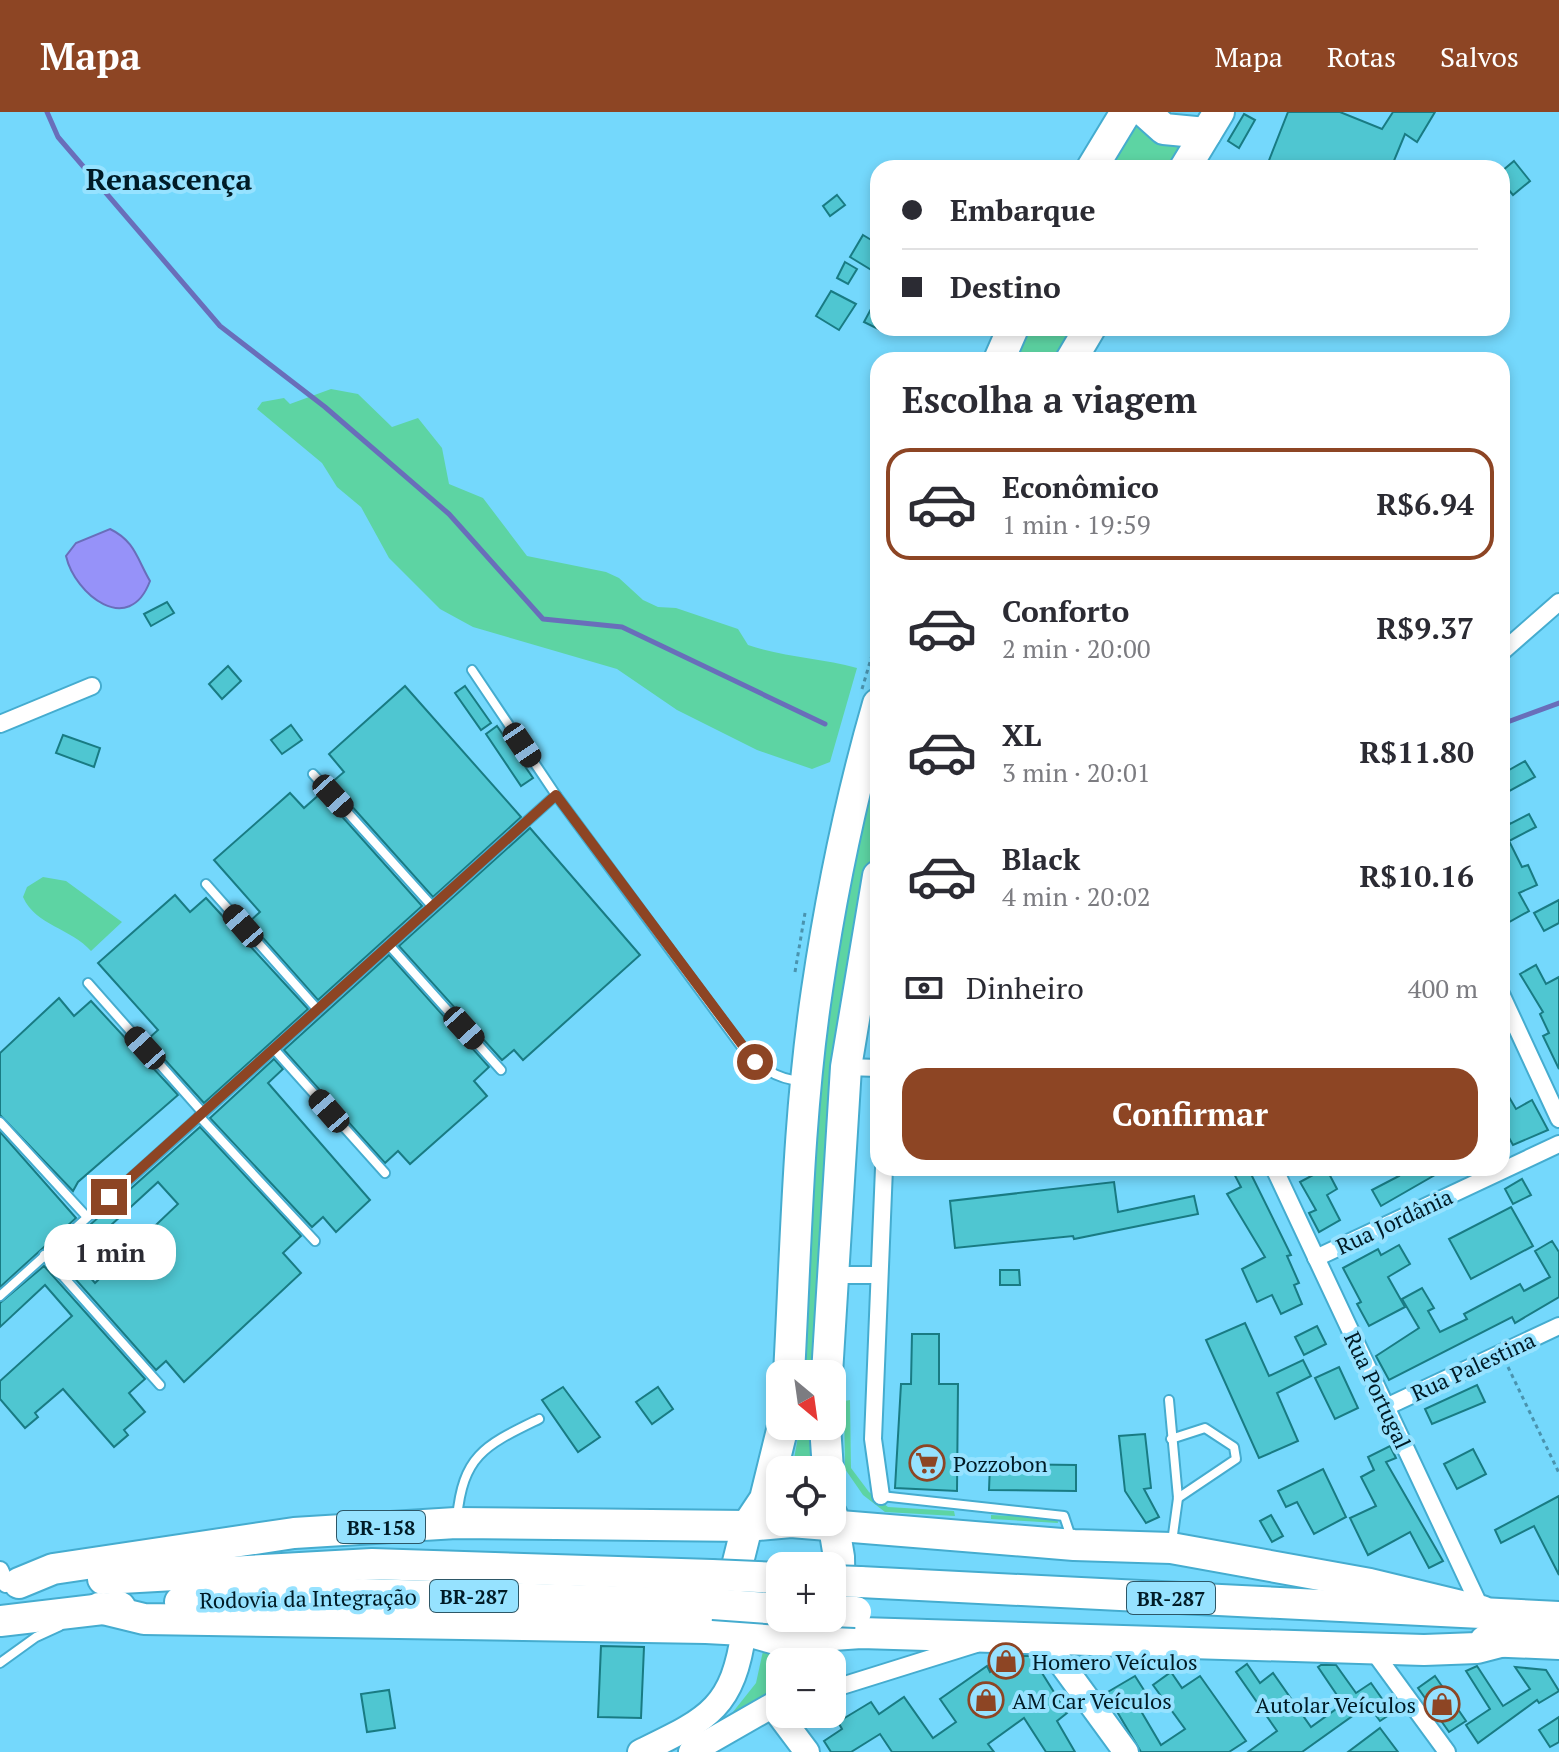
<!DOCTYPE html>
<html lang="pt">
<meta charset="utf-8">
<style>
body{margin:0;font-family:"PT Serif",serif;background:#f2f2f3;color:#2b2b33;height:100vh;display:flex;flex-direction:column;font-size:30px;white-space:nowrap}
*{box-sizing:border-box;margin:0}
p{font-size:26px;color:#7c7c81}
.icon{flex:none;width:44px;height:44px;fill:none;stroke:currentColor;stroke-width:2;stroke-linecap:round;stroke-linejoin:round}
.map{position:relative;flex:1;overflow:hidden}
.details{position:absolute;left:870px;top:240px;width:640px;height:824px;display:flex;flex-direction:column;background:#fff;border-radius:24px;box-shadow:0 4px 12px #0003}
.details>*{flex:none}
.hud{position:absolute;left:870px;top:48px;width:640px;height:176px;border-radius:24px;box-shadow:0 4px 12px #0003;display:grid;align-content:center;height:176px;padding:0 32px;background:#fff}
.needle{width:52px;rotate:151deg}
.controls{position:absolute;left:766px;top:1248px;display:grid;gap:16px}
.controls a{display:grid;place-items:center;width:80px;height:80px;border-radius:16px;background:#fff;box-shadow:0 4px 12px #0003;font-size:40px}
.end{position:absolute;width:36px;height:36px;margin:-18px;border:10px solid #8d4524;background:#fff;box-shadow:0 0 0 4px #fff}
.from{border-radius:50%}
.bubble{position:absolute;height:56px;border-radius:24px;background:#fff;box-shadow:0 4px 12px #0003;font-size:26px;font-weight:700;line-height:56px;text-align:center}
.car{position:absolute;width:24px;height:48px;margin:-24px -12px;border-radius:10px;box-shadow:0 0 6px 2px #0007;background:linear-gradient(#222 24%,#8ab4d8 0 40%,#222 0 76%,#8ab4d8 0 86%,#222 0)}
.hud b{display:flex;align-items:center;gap:28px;height:76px;font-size:30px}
.hud b+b{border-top:2px solid #e1e1e2}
.hud i{width:20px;height:20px;background:#2b2b33}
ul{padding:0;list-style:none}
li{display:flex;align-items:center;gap:24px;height:112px;margin:0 16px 12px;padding:0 16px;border:4px solid transparent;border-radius:24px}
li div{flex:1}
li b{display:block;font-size:30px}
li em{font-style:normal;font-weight:700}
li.on{border-color:#8d4524}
li>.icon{width:72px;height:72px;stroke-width:1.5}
h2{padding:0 32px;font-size:36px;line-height:96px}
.pay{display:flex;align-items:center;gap:20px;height:88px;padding:0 32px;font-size:30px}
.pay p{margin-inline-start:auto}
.primary-button{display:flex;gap:16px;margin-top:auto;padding:16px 32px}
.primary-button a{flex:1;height:92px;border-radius:24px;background:#8d4524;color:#fff;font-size:32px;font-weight:700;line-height:92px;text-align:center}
header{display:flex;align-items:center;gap:48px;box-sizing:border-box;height:112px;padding:0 40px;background:#8d4524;color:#fff}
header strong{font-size:38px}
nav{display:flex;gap:44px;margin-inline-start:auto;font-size:28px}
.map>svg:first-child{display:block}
.green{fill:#5dd4a3}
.water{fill:#9692f9;stroke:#696eba;stroke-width:2}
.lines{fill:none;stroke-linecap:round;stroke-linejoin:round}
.stream{stroke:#696eba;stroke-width:5}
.building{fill:#4fc6d1;stroke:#197b83;stroke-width:2;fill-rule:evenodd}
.lane-casing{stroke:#45accf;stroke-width:12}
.street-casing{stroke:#45accf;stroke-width:20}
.secondary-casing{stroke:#45accf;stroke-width:28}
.highway-casing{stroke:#45accf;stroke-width:34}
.path{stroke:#4a93ae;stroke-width:3;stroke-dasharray:4 4;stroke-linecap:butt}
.lane{stroke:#fff;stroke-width:8}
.street{stroke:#fff;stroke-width:16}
.secondary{stroke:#fff;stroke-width:24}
.highway{stroke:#fff;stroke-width:30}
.highway-bridge-casing{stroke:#45accf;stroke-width:34;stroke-linecap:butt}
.highway-bridge{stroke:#fff;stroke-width:30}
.route{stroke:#8d4524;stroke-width:10}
.labels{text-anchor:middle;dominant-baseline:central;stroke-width:8;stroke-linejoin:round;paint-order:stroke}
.shield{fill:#96e2ff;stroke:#2d5767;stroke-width:2}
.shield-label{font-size:20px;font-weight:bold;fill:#001b26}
.street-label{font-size:22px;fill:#001b26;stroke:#96e2ff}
.poi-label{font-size:22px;fill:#001b26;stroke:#96e2ff;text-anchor:start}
.district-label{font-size:30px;font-weight:bold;fill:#001b26;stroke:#96e2ff}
</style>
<header>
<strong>Mapa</strong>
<nav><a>Mapa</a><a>Rotas</a><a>Salvos</a></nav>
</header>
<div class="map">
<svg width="1559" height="1640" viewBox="0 0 1559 1640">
<rect width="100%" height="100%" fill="#74d8fc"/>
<g class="green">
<path d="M1135,5C1146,25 1161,39 1185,30L1171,56H1106Z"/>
<polygon points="1029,216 1080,216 1061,248 1014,248"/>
<path d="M331,277L358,282L392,315L418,306L442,336L449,372L483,386L527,444L606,460L619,466L643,488L658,495L676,496L738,517L748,533C783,545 821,546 857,556L830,650L812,657L757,638L677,598L617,557L473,515L440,497L389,446L361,395L337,375L322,351L257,297L262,290L284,286L290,292Z"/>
<path d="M878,637V713L862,790L819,1262H804C810,1121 812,978 836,839C847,771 864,704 878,637Z"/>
<path d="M43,765L66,769L122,810L91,839C71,816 36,814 23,785L27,775Z"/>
<polygon points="850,1288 851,1356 869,1380 888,1395 954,1399 955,1404 885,1400 863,1383 845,1357 844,1289"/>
<polygon points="800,1314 816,1314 815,1358 792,1358"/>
<polygon points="991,1403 1057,1406 1058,1411 991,1407"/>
<polygon points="763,1539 808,1540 800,1550 780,1550 780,1571 758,1590 729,1605 756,1571"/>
</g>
<path class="water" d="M110,417C135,429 137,447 150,469C129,525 75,483 66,444L76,431Z"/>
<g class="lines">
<g class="stream">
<polyline points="47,0 58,25 220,214 325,295 449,402 543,507 622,515 825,612"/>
<polyline points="1502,612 1559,591"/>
</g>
</g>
<g class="building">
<polygon points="1288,0 1340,0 1382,17 1393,0 1435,0 1417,30 1405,22 1391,56 1266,56"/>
<polygon points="1244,2 1255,8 1239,36 1228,29"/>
<polygon points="1514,49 1530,69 1513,83 1502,70 1502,59"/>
<polygon points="837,83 845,93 830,104 823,94"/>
<polygon points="863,123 878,132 878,162 850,145"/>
<polygon points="845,150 857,157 848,172 837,166"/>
<polygon points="831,179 856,192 839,218 816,204"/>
<polygon points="878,184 878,217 864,210"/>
<polygon points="167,490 174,501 151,514 144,502"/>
<polygon points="228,554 241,569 222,587 209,572"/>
<polygon points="405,574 521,705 433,785 331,671 344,660 329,642"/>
<polygon points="465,574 491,611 481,618 455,581"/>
<polygon points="291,613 302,628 282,642 271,628"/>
<polygon points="497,614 533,666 521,674 486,622"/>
<polygon points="63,623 100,636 94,655 56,641"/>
<polygon points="1525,649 1535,665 1502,683 1502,662"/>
<polygon points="290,681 304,696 321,681 422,794 318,888 249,810 260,800 214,748"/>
<polygon points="1502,696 1510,712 1529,702 1536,715 1509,729 1522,755 1528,753 1537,773 1519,781 1529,799 1502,814 1502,792 1506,790 1502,782"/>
<polygon points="530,716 640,843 523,948 514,938 502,948 399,834"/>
<polygon points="175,783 190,800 206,786 308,897 204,991 147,928 158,918 98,851"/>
<polygon points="1559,788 1559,811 1544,819 1534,801"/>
<polygon points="389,843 489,955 474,969 487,984 410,1052 398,1039 385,1051 284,938"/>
<polygon points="1536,853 1546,872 1559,865 1559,957 1543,924 1549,921 1540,902 1543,900 1520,862"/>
<polygon points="59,886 74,904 91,889 178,983 78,1070 73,1079 0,1003 0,941"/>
<polygon points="274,947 283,957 268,971 370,1088 336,1120 323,1105 312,1115 210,1006"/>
<polygon points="1502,973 1516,997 1532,988 1548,1018 1513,1033 1502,1013"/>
<path d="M200,1015L301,1124L283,1141L301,1161L184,1270L166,1249L156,1258L55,1144ZM158,1070L178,1092L95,1171L74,1147Z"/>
<polygon points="0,1020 76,1106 0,1175"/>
<polygon points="1231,1056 1248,1056 1291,1143 1287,1144 1299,1171 1294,1173 1302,1192 1281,1202 1272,1183 1257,1190 1242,1157 1265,1145 1227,1082 1241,1075"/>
<polygon points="1326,1056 1337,1077 1327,1083 1340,1108 1319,1120 1309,1101 1316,1098 1300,1070"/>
<polygon points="1395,1056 1447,1056 1381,1094 1372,1078 1399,1064"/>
<polygon points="1522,1067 1531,1083 1513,1092 1505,1077"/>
<polygon points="1114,1070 1118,1100 1194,1084 1198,1102 1074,1127 1073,1124 955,1136 950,1089"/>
<polygon points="1511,1095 1533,1134 1471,1167 1449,1127"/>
<polygon points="1552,1129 1559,1140 1559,1185 1515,1211 1512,1205 1389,1268 1376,1244 1419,1216 1402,1187 1422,1176 1434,1196 1428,1199 1440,1220 1467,1207 1464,1202 1520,1172 1524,1179 1550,1165 1535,1139"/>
<polygon points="1399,1133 1410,1152 1388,1165 1405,1195 1369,1214 1357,1192 1361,1190 1343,1156 1378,1137 1381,1143"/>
<polygon points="44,1154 145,1267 129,1281 145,1300 124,1318 128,1323 114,1335 63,1277 35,1301 38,1305 25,1316 0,1287 0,1269 72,1204 45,1173 0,1215 0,1191"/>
<polygon points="1000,1158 1019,1158 1020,1173 1000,1173"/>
<polygon points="1245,1211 1269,1264 1303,1248 1311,1264 1277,1281 1298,1329 1259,1346 1206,1228"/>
<polygon points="1317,1214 1326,1232 1304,1243 1295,1225"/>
<polygon points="912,1222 939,1222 939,1272 958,1272 957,1379 895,1376 901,1272 911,1272"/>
<polygon points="1339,1255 1358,1296 1335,1307 1315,1266"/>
<polygon points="1477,1273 1485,1290 1432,1312 1425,1297"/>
<polygon points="563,1275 600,1325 578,1340 542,1288"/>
<polygon points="658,1275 673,1297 652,1312 636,1290"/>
<polygon points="1145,1322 1151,1376 1144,1377 1159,1405 1146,1411 1125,1379 1119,1324"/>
<polygon points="1390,1334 1396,1346 1386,1350 1443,1449 1429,1456 1410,1420 1368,1443 1350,1406 1376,1394 1361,1365 1374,1358 1368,1345"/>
<polygon points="1473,1337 1486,1362 1457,1377 1444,1352"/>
<polygon points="990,1352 1076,1353 1076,1379 989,1378"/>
<polygon points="1323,1357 1346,1405 1314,1422 1297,1390 1286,1395 1278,1379"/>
<polygon points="1559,1384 1559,1463 1534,1414 1501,1431 1495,1418"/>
<polygon points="1271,1403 1283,1424 1272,1430 1260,1409"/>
<polygon points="601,1534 644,1535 641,1606 598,1605"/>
<polygon points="1024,1544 1038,1544 1041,1550 1037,1553 1067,1601 1057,1609 1075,1640 1046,1640 1024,1606 988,1632 994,1640 892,1640 880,1622 851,1640 831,1640 824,1629 842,1617 838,1610 871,1590 879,1602 904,1585 933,1626 956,1610 940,1587 987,1554 990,1560 1011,1546 1013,1549"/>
<polygon points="1247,1552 1260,1571 1273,1561 1311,1615 1343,1592 1318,1555 1321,1553 1336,1553 1356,1581 1371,1571 1392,1601 1380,1609 1368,1593 1302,1640 1248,1640 1277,1619 1236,1560"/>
<polygon points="1477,1554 1503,1594 1530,1577 1515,1555 1546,1558 1559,1579 1539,1591 1537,1588 1478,1631 1466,1613 1490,1597 1466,1559"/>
<polygon points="1171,1560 1182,1576 1200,1564 1246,1629 1229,1640 1141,1640 1106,1581 1135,1564 1149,1586 1138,1594 1161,1633 1185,1617 1153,1573"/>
<polygon points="1435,1564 1466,1609 1449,1620 1418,1576"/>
<polygon points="389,1578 395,1616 367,1620 361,1582"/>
<polygon points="1559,1605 1559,1630 1550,1635 1539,1618"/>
<polygon points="1380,1616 1398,1640 1348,1640"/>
</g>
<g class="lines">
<defs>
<g id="lane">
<path d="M472,558L556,683L741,934C758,954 775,967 801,969"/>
<polyline points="313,662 432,794"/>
<polyline points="206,772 318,898"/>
<polyline points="389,833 501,958"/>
<polyline points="88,871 203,1001"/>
<polyline points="274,937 385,1061"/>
<polyline points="199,1004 315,1129"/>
<polyline points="0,1010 87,1105"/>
<polyline points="44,1143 160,1273"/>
<polyline points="0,1184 556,683"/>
<polyline points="1169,1288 1178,1386 1172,1430"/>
<polyline points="1171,1327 1205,1316 1234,1335 1236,1347 1178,1386"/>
<polyline points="881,1384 1064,1404 1071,1425"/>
<path d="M457,1406C463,1342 486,1333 539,1307"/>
<polyline points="0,1551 36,1525 60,1514"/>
</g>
<g id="street">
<polyline points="1502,540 1559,490"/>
<polyline points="0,612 92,574"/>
<polyline points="1502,884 1559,1007"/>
<polyline points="846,955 878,956"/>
<polyline points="1274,1056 1482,1499"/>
<polyline points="1316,1146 1559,1032"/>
<polyline points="831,1163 878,1163"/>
<polyline points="1386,1295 1559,1214"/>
<polyline points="881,1384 873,1327 884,1056"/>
<polyline points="0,1458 6,1472"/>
<polyline points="1371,1536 1447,1640"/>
<polyline points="832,1577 976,1532"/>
</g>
<g id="secondary">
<polyline points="1042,1525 1126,1640"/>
<polyline points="817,1550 831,1524"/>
<polyline points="774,1596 807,1640"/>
<path d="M640,1640C708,1607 733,1597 744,1518"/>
<polyline points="691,1640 780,1589"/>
</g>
<g id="highway">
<polyline points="1145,0 1164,17 1206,21"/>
<polyline points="1092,56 1126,0"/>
<polyline points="1185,56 1219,0"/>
<polyline points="999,248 1013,216"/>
<polyline points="1071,248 1090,216"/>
<path d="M789,1262C796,1134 798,1005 817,878C831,783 851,685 878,592"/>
<polyline points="827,1262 846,955 878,764"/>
<polyline points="825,1314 828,1358"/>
<polyline points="832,1403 839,1445 840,1496"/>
<polyline points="103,1467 372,1452 712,1463"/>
<polyline points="860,1470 1559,1505"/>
<polyline points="19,1471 53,1457 294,1421 456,1411 747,1414 791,1410 1074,1433 1171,1436 1370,1472 1482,1499"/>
<polyline points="180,1490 363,1482 713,1492"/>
<polyline points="733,1490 733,1470 747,1414 765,1387 783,1314"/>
<polyline points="99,1496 144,1507 706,1516 744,1518 776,1527 861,1521 1424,1538 1477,1536 1504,1529"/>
<polyline points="0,1509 120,1495"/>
<polyline points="1485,1529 1559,1532"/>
</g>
</defs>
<use href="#lane" class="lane-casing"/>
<use href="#street" class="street-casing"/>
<use href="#secondary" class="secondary-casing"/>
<use href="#highway" class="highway-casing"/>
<g class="path">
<polyline points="862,577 878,523"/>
<polyline points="795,860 805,801"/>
<polyline points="1508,1255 1559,1361"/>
<polyline points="772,1294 774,1278"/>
</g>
<use href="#lane" class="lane"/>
<use href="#street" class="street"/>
<use href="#secondary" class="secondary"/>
<use href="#highway" class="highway"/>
<defs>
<g id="highway-bridge">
<polyline points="712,1463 780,1466"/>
<polyline points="832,1469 860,1470"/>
<polyline points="713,1492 780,1497"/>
<polyline points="832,1499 856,1500"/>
</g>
</defs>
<use href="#highway-bridge" class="highway-bridge-casing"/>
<use href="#highway-bridge" class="highway-bridge"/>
</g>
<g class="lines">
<polyline class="route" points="109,1085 556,683 755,950"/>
</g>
<defs>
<symbol id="supermarket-ring" viewBox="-11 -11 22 22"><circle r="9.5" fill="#96e2ff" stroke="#8d4524" stroke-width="1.5"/><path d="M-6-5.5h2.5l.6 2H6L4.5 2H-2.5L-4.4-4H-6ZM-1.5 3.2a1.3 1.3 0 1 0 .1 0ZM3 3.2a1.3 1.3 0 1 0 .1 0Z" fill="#8d4524"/></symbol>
<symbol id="shop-ring" viewBox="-11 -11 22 22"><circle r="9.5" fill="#96e2ff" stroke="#8d4524" stroke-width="1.5"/><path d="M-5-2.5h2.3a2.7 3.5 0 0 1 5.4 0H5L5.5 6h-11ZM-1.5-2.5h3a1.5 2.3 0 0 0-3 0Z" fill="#8d4524"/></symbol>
</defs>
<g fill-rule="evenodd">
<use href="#supermarket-ring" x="907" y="1331" width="40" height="40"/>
<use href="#shop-ring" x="986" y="1529" width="40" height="40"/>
<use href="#shop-ring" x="966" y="1568" width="40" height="40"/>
<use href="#shop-ring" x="1422" y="1572" width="40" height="40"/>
</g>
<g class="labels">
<g class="shield">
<rect x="337" y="1399" width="88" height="32" rx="6"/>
<rect x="430" y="1468" width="88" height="32" rx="6"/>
<rect x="1127" y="1470" width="88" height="32" rx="6"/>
</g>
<g class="shield-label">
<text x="381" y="1415">BR-158</text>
<text x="474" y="1484">BR-287</text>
<text x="1171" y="1486">BR-287</text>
</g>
<g class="street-label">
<text transform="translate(1394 1109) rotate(-25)">Rua Jordânia</text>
<text transform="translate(1473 1254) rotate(-25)">Rua Palestina</text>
<text transform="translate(1378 1278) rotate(65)">Rua Portugal</text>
<text transform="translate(308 1486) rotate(-1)">Rodovia da Integração</text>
</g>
<g class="poi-label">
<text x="953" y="1351">Pozzobon</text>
<text x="1032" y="1549">Homero Veículos</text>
<text x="1012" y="1588">AM Car Veículos</text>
<text x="1416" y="1592" text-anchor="end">Autolar Veículos</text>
</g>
<g class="district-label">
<text x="169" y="67">Renascença</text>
</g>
</g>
</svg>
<div class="controls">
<a><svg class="needle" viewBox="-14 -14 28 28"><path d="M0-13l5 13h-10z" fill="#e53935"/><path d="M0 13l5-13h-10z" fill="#7c7c81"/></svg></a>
<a><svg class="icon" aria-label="locate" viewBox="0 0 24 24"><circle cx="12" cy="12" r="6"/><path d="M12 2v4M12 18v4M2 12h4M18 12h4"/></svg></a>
<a>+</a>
<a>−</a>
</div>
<i class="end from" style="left:755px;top:950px"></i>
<i class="end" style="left:109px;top:1085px"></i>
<div class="bubble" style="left:44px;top:1112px;width:132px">1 min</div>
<i class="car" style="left:522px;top:633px;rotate:146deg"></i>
<i class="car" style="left:333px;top:684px;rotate:138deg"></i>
<i class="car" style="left:243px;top:814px;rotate:319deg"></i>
<i class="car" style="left:464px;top:916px;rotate:138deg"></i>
<i class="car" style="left:145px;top:936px;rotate:318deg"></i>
<i class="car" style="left:329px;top:999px;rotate:319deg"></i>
<div class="hud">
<b><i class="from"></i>Embarque</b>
<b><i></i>Destino</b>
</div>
<section class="details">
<h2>Escolha a viagem</h2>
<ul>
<li class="on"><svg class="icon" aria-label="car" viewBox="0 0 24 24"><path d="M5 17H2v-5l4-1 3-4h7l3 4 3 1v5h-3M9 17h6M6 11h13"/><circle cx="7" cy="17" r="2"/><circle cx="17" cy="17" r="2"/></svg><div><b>Econômico</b><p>1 min · 19:59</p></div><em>R$6.94</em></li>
<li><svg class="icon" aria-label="car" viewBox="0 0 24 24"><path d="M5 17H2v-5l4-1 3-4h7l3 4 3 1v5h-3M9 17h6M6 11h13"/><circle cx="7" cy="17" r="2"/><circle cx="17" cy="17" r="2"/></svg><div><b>Conforto</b><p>2 min · 20:00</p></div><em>R$9.37</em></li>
<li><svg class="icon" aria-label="car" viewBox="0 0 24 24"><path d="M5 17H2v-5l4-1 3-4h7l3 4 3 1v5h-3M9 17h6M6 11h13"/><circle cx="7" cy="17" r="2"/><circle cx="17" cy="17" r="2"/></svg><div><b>XL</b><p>3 min · 20:01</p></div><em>R$11.80</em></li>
<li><svg class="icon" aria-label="car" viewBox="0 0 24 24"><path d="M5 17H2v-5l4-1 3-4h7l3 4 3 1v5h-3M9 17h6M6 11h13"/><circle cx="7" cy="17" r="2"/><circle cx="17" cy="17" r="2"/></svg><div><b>Black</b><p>4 min · 20:02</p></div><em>R$10.16</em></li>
</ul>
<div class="pay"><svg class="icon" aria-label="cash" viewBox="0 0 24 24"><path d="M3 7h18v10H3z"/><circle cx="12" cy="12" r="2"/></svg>Dinheiro<p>400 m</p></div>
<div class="primary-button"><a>Confirmar</a></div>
</section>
</div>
